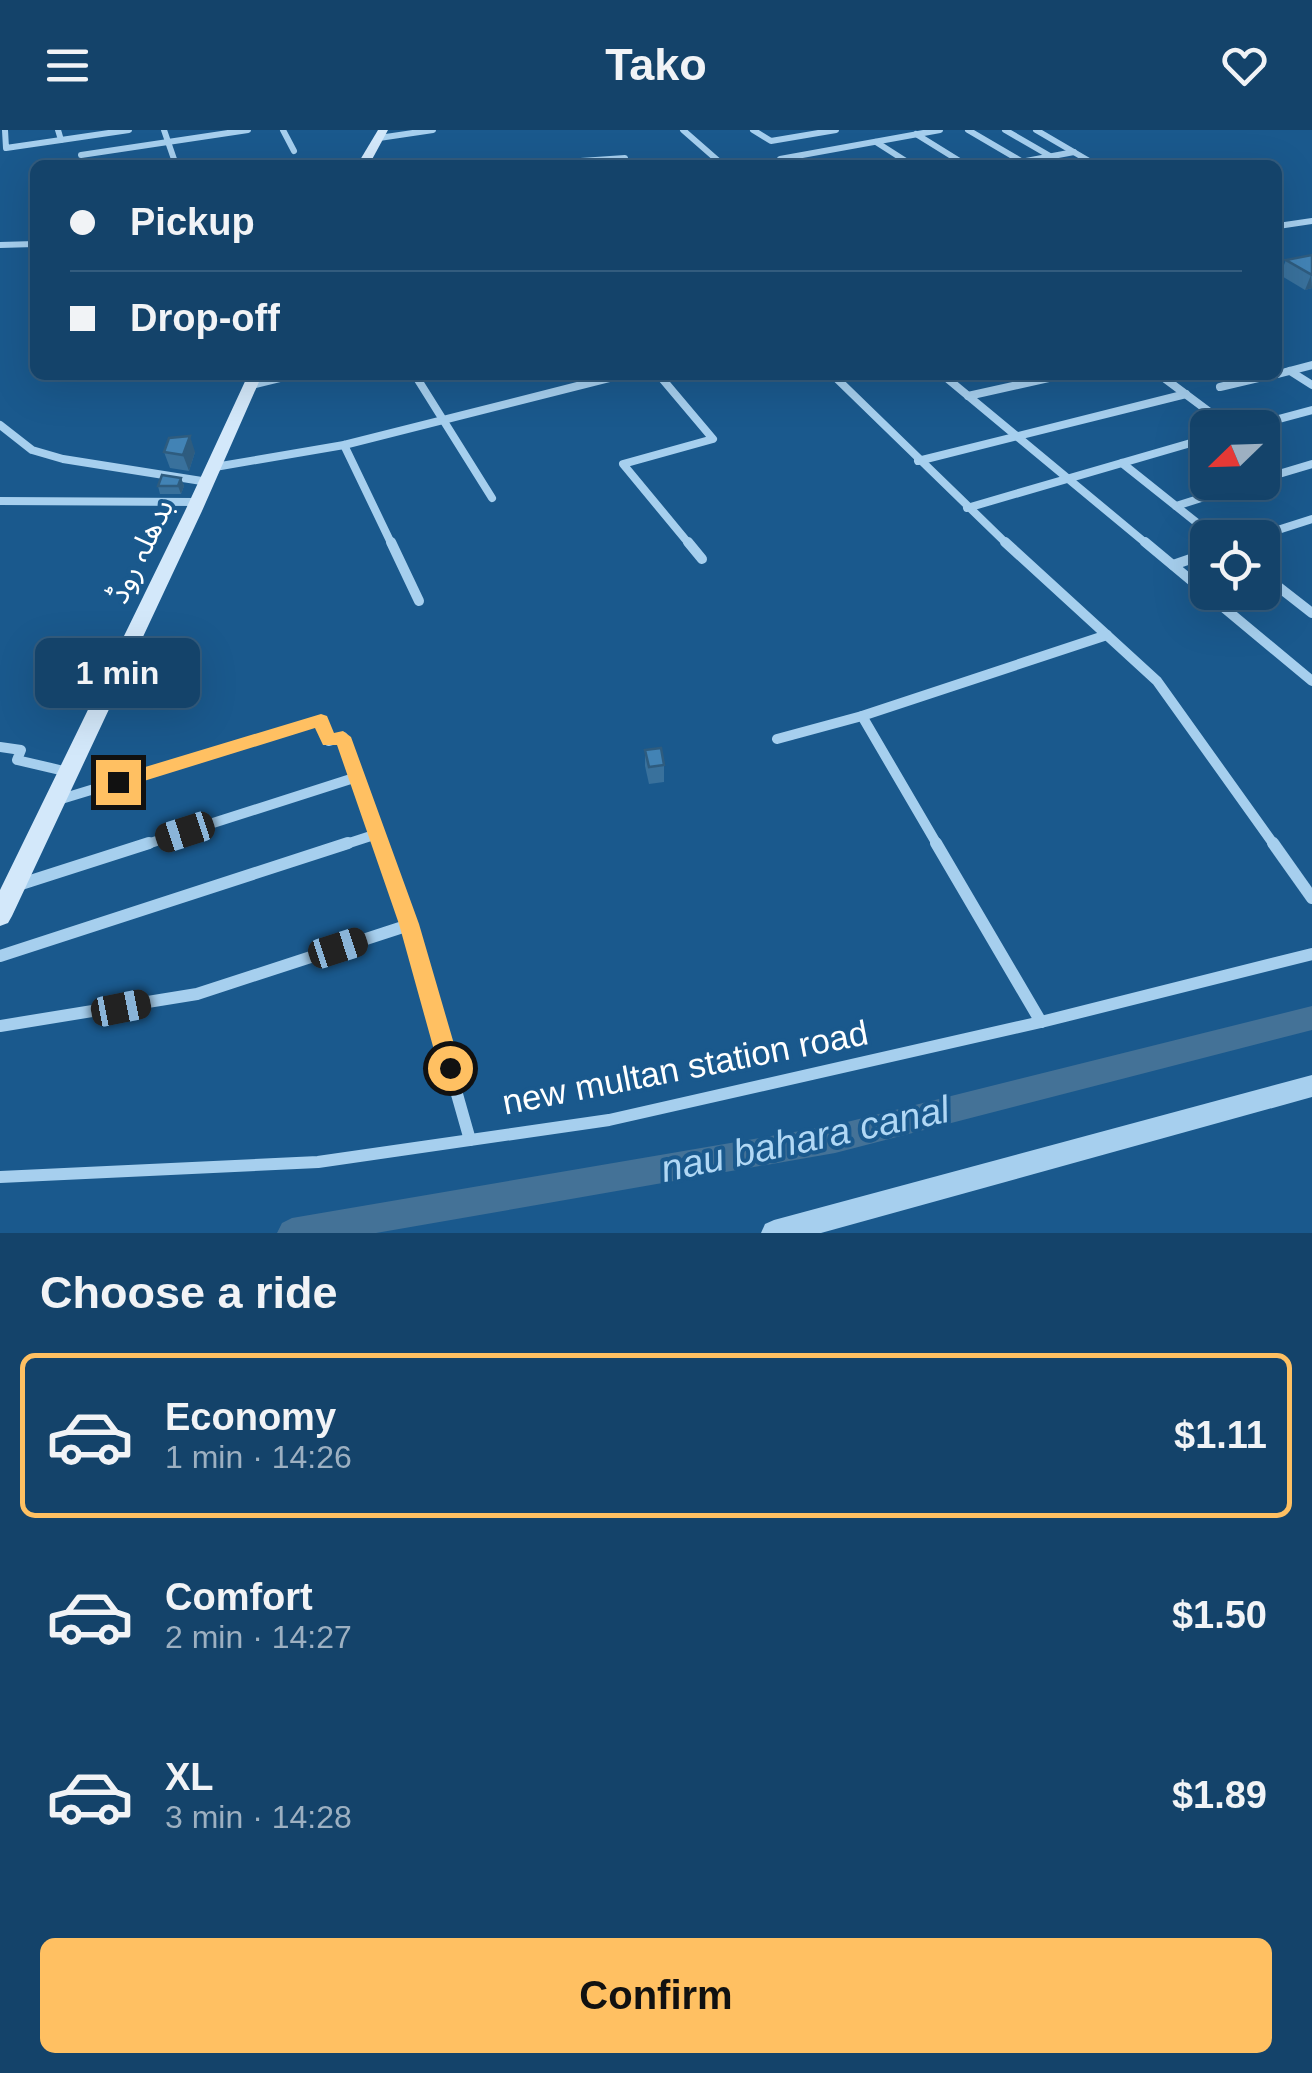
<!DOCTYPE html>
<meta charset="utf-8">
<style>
body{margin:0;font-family:Helvetica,"Noto Sans Arabic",sans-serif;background:#214e72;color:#f1f3f6;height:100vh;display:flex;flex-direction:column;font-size:38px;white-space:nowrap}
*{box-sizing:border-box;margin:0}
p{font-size:32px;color:#9db0c1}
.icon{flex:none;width:55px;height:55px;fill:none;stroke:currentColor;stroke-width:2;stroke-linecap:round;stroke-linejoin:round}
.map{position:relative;height:1103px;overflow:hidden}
.sheet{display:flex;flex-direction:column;background:#14436a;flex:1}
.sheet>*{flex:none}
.guide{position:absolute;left:30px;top:30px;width:1252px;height:220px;border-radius:15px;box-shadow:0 10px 40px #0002,0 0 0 2px #335c7e;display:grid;align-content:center;height:220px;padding:0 40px;background:#14436a}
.needle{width:65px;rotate:247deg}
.buttons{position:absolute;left:1190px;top:280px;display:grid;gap:20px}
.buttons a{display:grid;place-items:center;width:90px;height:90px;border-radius:15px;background:#14436a;box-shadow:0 10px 40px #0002,0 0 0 2px #335c7e;font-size:50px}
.end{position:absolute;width:45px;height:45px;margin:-22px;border:12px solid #ffc062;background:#111;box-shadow:0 0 0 5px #111}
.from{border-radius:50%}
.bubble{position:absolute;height:70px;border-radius:15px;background:#14436a;box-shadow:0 10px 40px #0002,0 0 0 2px #335c7e;font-size:32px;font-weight:600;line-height:70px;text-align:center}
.car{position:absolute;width:30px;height:60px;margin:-30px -15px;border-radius:12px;box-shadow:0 0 8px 2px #0007;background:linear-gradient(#222 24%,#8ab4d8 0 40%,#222 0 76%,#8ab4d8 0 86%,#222 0)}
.guide b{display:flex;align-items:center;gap:35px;height:95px;font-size:38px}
.guide b+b{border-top:2px solid #335c7e}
.guide i{width:25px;height:25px;background:#f1f3f6}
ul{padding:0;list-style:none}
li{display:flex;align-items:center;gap:30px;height:165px;margin:0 20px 15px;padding:0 20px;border:5px solid transparent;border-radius:15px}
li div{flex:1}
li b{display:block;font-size:38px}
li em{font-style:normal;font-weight:600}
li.selected{border-color:#ffc062}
li>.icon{width:90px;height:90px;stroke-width:1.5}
h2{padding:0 40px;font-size:45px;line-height:120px}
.cta{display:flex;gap:20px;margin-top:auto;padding:20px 40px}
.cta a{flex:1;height:115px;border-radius:15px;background:#ffc062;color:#111;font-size:40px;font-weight:600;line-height:115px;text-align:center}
header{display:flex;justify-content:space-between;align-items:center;height:130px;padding:0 40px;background:#14436a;font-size:45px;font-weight:600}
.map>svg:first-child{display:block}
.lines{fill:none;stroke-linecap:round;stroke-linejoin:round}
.canal{fill:#447297;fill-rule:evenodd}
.minor-far3{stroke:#a6cfee;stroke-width:6}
.minor-far2{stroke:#a6cfee;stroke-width:8}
.minor-far1{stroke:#a6cfee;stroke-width:10}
.minor{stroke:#a6cfee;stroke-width:12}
.tertiary{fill:#a6cfee;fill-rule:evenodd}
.secondary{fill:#d3e8fa;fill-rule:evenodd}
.wall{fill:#39719c}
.shaded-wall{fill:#2e5c7f}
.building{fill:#4283b5;stroke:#2e5c7f;stroke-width:2.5}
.route{fill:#ffc062}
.labels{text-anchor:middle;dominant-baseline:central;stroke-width:8;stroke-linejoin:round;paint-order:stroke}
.street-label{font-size:30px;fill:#fff;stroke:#1a598d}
.near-street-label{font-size:35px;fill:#fff;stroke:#1a598d}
.near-water-label{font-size:38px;font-style:italic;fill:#b1d8f5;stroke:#1a598d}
</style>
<header><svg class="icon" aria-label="menu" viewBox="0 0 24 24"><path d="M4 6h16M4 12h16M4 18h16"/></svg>Tako<svg class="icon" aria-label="heart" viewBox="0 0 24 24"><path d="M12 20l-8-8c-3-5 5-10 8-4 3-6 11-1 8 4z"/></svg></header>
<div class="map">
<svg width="1312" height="1103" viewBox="0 0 1312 1103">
<rect width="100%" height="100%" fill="#1a598d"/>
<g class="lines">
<polygon class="canal" points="1312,876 1312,900 835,1023 376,1103 277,1103 282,1093 292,1088 835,995"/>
<g class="minor-far3">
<polyline points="5,0 6,18 61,10"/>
<polyline points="58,0 61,10 129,0"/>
<polyline points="164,0 176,35"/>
<polyline points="283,0 294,21"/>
<polyline points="683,0 723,35"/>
<polyline points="753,0 771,11 836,0"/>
<polyline points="968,0 1021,31"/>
<polyline points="1005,0 1050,26"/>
<polyline points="1036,0 1096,35"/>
<polyline points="916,4 966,35"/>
<polyline points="379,8 433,0"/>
<polyline points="876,12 912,35"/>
<polyline points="81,25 248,0"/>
<polyline points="780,29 940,0"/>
<polyline points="521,35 625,28 626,35"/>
<polyline points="1005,35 1074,22"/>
<polyline points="1278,96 1312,91"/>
<polyline points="0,115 35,114"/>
</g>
<g class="minor-far2">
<polyline points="1290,241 1312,255"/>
<polyline points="1278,244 1312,235"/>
<polyline points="415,245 492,368"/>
<polyline points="659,245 713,309 623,334 690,415"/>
<polyline points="833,245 1008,415"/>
<polyline points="943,245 1148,415"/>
<polyline points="1160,245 1231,298"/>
<polyline points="251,255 292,245"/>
<polyline points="1220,257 1271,245"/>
<polyline points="968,266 1062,245"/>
<polyline points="0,295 32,320 63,329 208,352"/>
<polyline points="1246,298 1312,280"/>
<polyline points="344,315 392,415"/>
<polyline points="918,331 1186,264"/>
<polyline points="1122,333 1216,408"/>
<polyline points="215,337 344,315 621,245"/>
<polyline points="1262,349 1312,334"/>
<polyline points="0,371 198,372"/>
<polyline points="1176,376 1252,352"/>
<polyline points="967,378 1208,308"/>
<polyline points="1253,408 1312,389"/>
</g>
<g class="minor-far1">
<polyline points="391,412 419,471"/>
<polyline points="688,412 702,429"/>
<polyline points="1005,412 1157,551 1275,716"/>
<polyline points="1145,412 1312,551"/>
<polyline points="1173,435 1208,423"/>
<polyline points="1262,444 1312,483"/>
<polyline points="862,586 938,716"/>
<polyline points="777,609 862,586 1107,505"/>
<polyline points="0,617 21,620 17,630 64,641"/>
<polyline points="58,670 321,590 329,611 343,607 381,716"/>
<polyline points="141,716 357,647"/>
<polyline points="340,716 377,704"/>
</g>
<g class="minor">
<polyline points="380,713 409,795 470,1010"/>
<polyline points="936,713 1041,892"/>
<polyline points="1273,713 1312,768"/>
<polyline points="18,755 149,713"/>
<polyline points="0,826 348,713"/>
<polyline points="0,896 197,864 409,795"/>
<polyline points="0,1047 318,1032 609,990 1041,892 1312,824"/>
</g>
<polygon class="tertiary" points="1312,945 1312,967 821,1103 761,1103 765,1094 774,1090"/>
<g class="secondary">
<polygon points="378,0 388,0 369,35 357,35"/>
<polygon points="248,245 262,245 202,381 12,786 8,793 0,796 0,760 185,381"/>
</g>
</g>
<g class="wall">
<polygon points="1312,125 1312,158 1305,160 1280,145 1286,130"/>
<polygon points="164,322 195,322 189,341 170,338"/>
<polygon points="181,348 184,356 181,364 160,364 158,356"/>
<polygon points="645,620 664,635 664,652 649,654 645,636"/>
</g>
<g class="shaded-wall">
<polygon points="1311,145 1312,158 1305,160"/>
<polygon points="190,306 195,322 189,341 183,325"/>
<polygon points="181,348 184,356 181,364 178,356"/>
</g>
<g class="building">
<polygon points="1312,125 1312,145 1286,130"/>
<polygon points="190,306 183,325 164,322 169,308"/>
<polygon points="162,345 181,348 178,356 158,356"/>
<polygon points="661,618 664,635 649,637 645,620"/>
</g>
<polygon class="route" points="321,584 327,586 334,603 343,601 351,607 419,794 461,938 450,948 439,938 399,794 337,615 323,615 315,598 118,659 109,652 112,647"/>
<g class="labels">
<g class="street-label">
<text transform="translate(140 421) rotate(-64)">بدھلہ روڈ</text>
</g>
<g class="near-street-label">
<text transform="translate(685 937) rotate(-11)">new multan station road</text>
</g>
<g class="near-water-label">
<text transform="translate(805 1009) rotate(-12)">nau bahara canal</text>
</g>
</g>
</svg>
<div class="buttons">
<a><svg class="needle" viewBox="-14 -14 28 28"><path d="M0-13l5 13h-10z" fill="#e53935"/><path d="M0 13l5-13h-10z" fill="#9db0c1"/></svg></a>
<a><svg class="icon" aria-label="locate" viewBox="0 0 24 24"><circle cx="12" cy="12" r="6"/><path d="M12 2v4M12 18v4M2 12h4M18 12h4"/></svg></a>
</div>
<i class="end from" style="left:450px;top:938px"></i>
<i class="end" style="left:118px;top:652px"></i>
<div class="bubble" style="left:35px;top:508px;width:165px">1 min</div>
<i class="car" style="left:185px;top:702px;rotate:252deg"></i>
<i class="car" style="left:338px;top:818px;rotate:72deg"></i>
<i class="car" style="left:121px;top:878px;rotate:79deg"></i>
<div class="guide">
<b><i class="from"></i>Pickup</b>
<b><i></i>Drop-off</b>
</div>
</div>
<section class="sheet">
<h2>Choose a ride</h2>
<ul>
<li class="selected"><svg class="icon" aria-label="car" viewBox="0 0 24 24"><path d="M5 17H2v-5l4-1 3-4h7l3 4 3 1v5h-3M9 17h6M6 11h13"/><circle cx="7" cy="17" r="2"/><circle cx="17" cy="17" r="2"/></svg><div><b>Economy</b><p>1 min · 14:26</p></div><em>$1.11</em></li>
<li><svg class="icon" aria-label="car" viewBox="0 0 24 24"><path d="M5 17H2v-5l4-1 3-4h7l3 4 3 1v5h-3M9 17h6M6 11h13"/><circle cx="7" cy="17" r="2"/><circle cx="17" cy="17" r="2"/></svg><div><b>Comfort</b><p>2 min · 14:27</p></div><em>$1.50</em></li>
<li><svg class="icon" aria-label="car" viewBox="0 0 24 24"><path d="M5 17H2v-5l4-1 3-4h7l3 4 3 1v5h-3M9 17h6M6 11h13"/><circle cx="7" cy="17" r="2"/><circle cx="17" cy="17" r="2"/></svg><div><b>XL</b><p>3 min · 14:28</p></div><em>$1.89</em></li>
</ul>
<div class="cta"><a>Confirm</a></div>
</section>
